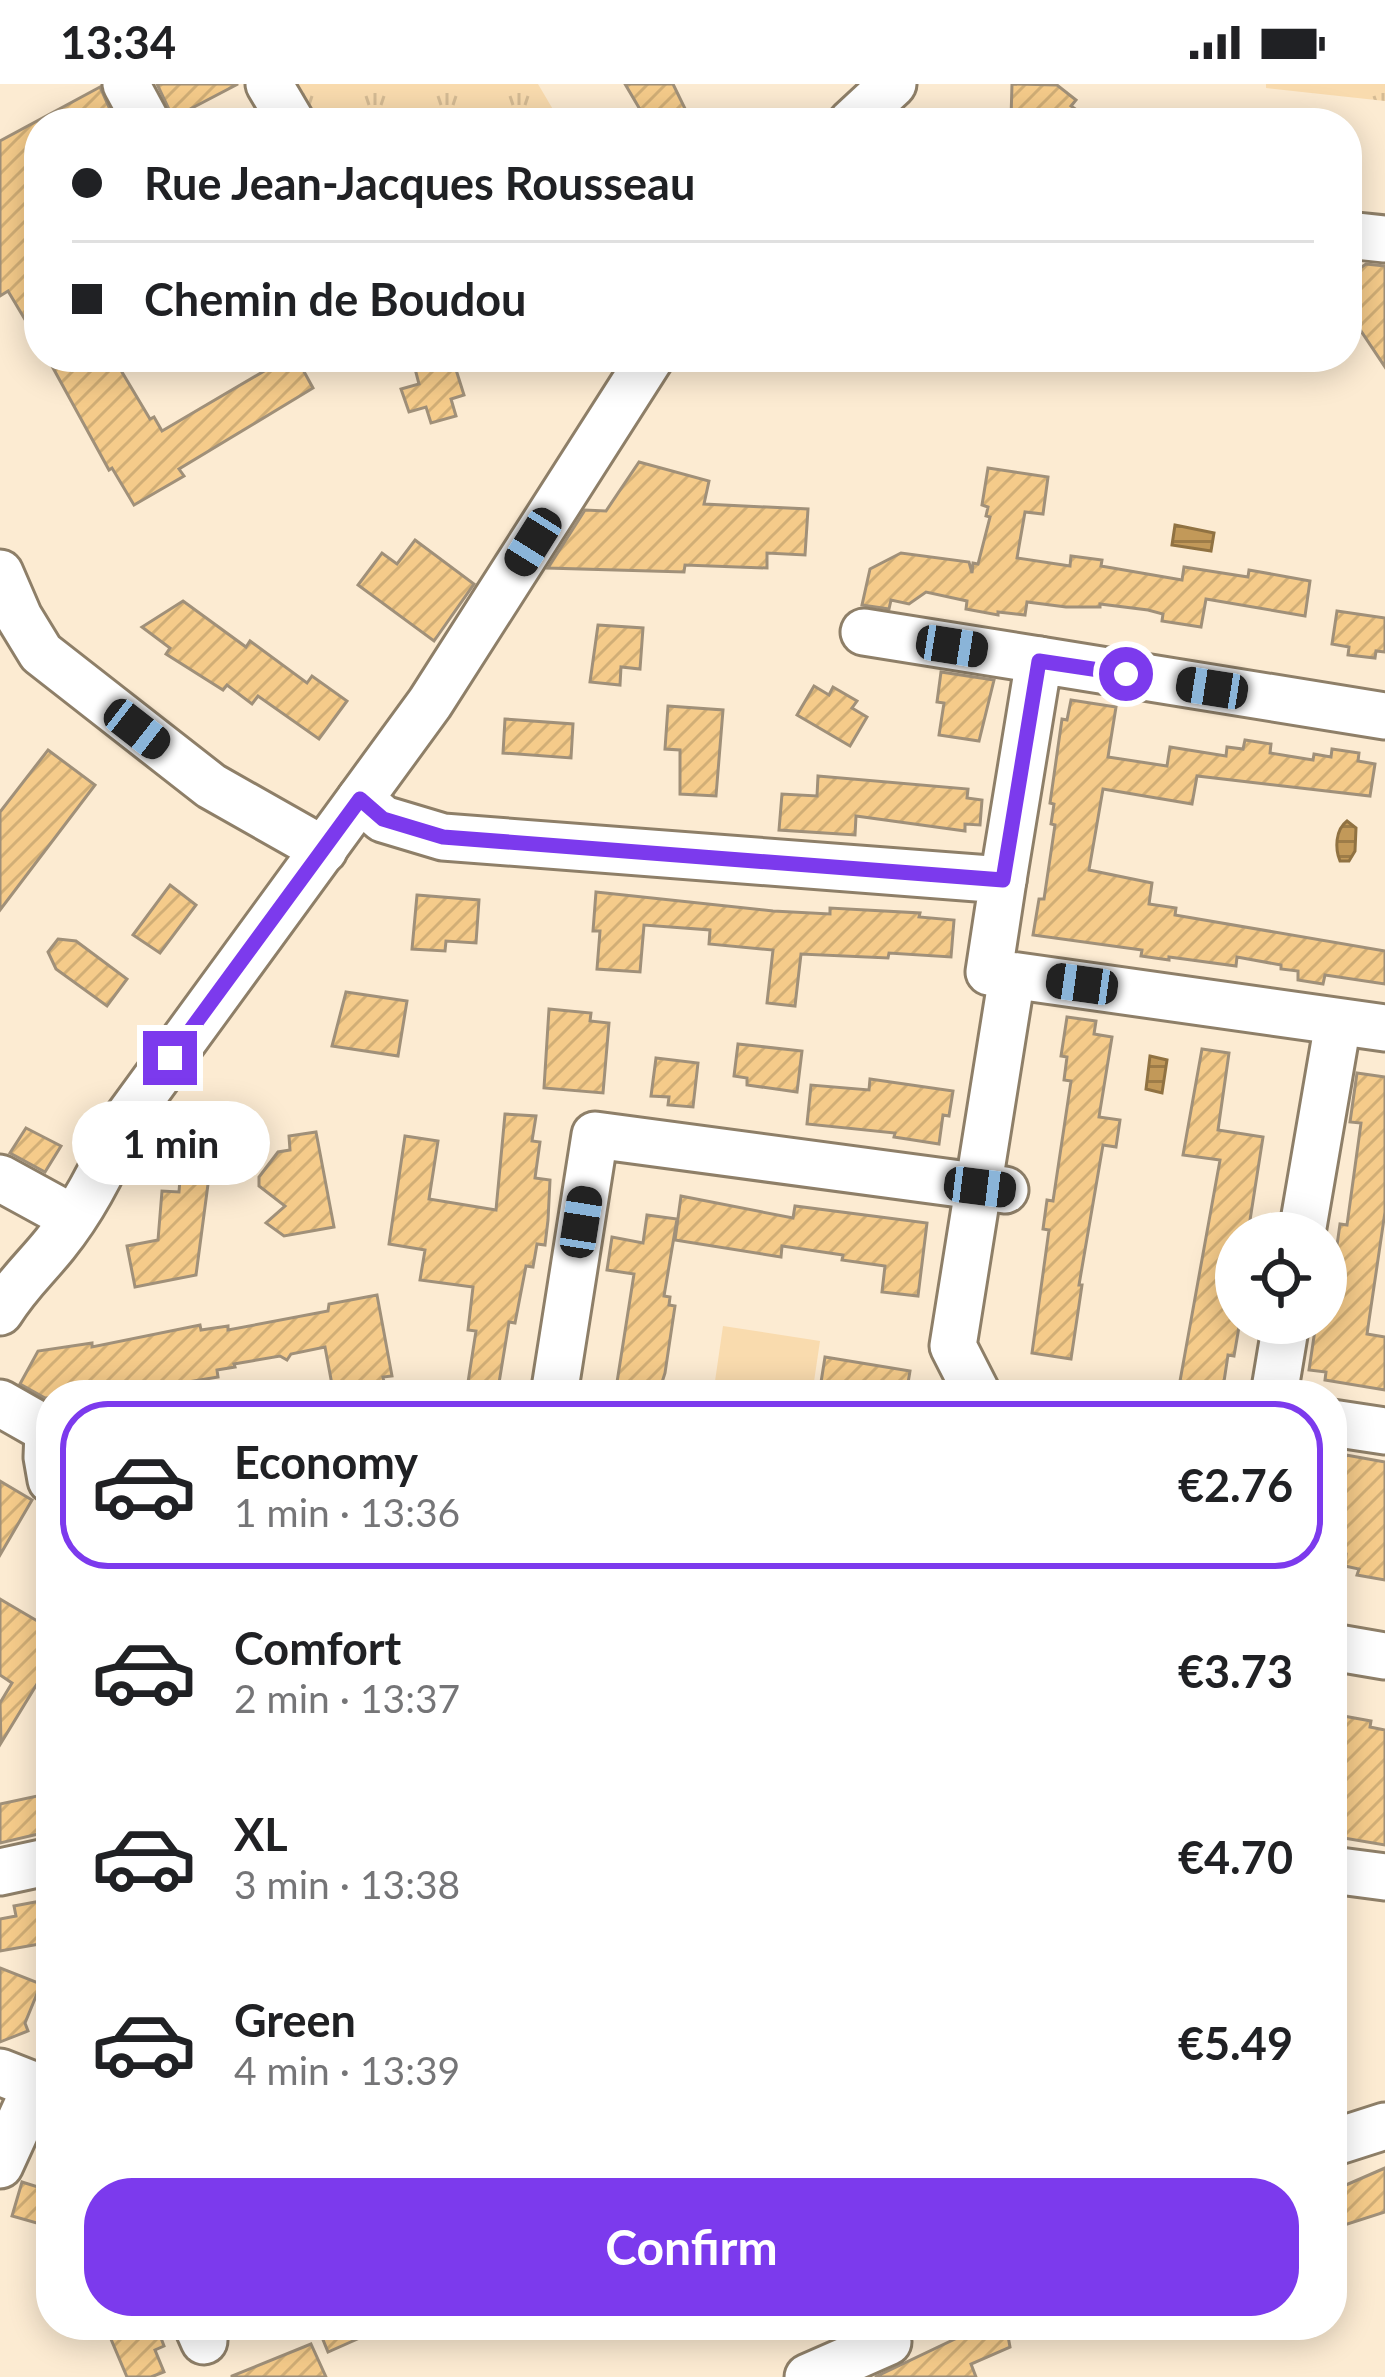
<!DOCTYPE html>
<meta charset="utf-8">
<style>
body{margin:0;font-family:Lato,sans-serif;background:#f6f6f6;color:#202124;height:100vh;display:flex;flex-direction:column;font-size:45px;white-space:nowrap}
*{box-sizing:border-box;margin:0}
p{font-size:39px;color:#757577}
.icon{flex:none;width:66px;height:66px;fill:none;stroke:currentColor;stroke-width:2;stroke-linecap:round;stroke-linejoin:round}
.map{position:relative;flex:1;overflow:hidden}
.details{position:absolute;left:36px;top:1296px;width:1311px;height:960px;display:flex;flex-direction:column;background:#fff;border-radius:48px;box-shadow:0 6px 30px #0003}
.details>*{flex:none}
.top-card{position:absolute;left:24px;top:24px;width:1338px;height:264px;border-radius:48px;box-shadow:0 6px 30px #0003;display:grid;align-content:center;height:264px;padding:0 48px;background:#fff}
.buttons{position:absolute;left:1215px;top:1128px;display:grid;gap:24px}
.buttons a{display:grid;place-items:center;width:132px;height:132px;border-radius:50%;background:#fff;box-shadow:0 6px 30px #0003;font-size:60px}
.end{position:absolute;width:54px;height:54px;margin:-27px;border:15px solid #7c3aed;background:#fff;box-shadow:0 0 0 6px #fff}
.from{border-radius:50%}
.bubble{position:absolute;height:84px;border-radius:42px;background:#fff;box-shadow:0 6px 30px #0003;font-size:39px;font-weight:700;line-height:84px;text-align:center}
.car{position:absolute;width:36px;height:72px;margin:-36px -18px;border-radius:15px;box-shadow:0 0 9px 3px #0007;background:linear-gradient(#222 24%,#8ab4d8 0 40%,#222 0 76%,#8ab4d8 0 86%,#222 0)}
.top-card b{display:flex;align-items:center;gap:42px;height:114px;font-size:45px}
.top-card b+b{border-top:3px solid #e0e0e0}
.top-card i{width:30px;height:30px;background:#202124}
ul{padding:21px 0 0;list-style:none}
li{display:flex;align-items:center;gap:36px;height:168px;margin:0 24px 18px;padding:0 24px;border:6px solid transparent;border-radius:48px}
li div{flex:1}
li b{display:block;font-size:45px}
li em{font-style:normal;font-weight:700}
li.current{border-color:#7c3aed}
li>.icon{width:108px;height:108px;stroke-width:1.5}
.cta{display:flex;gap:24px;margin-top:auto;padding:24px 48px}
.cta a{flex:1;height:138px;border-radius:48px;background:#7c3aed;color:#fff;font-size:48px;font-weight:700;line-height:138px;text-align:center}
.status{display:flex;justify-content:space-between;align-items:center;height:84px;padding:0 60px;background:#fff;direction:ltr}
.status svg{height:33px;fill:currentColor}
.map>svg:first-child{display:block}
.grass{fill:url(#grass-tufts)}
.pitch{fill:#f9dbae}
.water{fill:url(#water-rules);stroke:#907242;stroke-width:3}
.building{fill:url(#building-hatch);stroke:#a09079;stroke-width:3}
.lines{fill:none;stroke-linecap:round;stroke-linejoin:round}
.minor-casing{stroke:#8e7f68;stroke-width:51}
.minor{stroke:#fff;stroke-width:45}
.route{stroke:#7c3aed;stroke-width:15}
</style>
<div class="status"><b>13:34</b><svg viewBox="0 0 49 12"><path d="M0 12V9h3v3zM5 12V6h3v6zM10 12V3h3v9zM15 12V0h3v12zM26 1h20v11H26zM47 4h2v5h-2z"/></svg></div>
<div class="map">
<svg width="1385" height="2293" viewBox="0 0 1385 2293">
<defs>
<pattern id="grass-tufts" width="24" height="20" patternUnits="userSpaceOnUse" patternTransform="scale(3)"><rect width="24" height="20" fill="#f9dbae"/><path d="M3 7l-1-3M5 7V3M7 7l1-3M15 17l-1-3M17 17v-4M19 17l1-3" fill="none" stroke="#d5bb94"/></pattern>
<pattern id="water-rules" width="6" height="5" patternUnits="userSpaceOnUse" patternTransform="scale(3)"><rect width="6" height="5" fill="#c29959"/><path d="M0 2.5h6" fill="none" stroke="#9d7c48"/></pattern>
<pattern id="building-hatch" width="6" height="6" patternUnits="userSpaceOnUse" patternTransform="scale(3)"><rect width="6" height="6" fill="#f5cb8a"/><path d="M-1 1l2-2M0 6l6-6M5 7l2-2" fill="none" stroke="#d1ae76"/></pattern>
</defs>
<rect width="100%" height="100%" fill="#fcebd2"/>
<g class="grass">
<polygon points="291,0 538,0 561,39 315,39"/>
<polygon points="1266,0 1385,0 1385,17 1266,4"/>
</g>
<polygon class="pitch" points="723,1242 820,1257 812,1311 713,1311"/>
<g class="water">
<polygon points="1175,441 1214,449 1211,467 1172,461"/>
<path d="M1347,737L1356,744L1355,767L1349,777H1340C1335,765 1335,746 1347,737Z"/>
<polygon points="1150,972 1167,976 1162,1009 1146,1005"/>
</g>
<g class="building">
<polygon points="157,0 238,0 173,34"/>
<polygon points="625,0 673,0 692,39 648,39"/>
<polygon points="1012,0 1057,1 1076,16 1071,22 1095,39 1011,35"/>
<polygon points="100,3 116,39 39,39 39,259 8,207 0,212 0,57"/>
<polygon points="1366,180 1385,182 1385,283 1347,226 1347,193"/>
<polygon points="47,273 113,273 150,335 154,333 162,347 288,273 296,273 313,304 179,385 184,392 134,421 112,384 109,386"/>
<polygon points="427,273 452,273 464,311 451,315 456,332 431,339 426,323 409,328 401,305 419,300 414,281"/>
<polygon points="639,378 709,397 704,420 808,425 805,471 767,469 767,484 685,481 684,488 548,484 585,426 606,427"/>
<polygon points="988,384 1048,393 1043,430 1025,428 1017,474 1070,482 1071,472 1102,476 1101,482 1182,496 1184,483 1248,493 1249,486 1310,497 1305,532 1206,515 1201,543 1162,537 1163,530 1148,526 1100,520 1100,523 1066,523 1027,518 1025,531 998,528 998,531 966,525 967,517 926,508 909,520 891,516 889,525 862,521 870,485 901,469 969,478 972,489 973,479 978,480 990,433 986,432 988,423 982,421"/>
<polygon points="415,456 474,500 434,557 358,501 382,469 397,480"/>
<polygon points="183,517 246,563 250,557 307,599 312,592 347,617 319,655 258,612 252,620 227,601 223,606 166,570 170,564 142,543"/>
<polygon points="1337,527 1385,534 1385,568 1376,567 1375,574 1348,571 1349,563 1332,560"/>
<polygon points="598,541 643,544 640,585 621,583 620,601 590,598"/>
<polygon points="941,588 994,596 979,657 939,651 944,619 937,618"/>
<polygon points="814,602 829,611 833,603 857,617 852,624 867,633 850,662 797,631"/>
<polygon points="1071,616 1116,623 1108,673 1167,682 1170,663 1226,672 1227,663 1243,665 1245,656 1271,660 1270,669 1313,676 1314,670 1331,673 1332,665 1359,669 1358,677 1375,680 1370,712 1197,692 1192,720 1103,705 1089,786 1152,799 1149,820 1176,824 1175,831 1385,867 1385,900 1325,891 1323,900 1298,896 1298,887 1281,885 1281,881 1237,873 1236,882 1169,873 1169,876 1141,872 1142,866 1033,851 1039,815 1044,815 1055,741 1051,740 1054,720 1050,719 1062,635 1067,636"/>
<polygon points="668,622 723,626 716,712 680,710 680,666 665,665"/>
<polygon points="505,635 573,640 571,674 503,669"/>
<polygon points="48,666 95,701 0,826 0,728"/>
<polygon points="818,692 968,705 967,714 982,716 980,741 965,740 965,747 856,732 855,751 779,746 782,710 817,712"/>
<polygon points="170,801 196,821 160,869 133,851"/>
<polygon points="596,808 773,827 830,830 830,824 920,829 919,833 954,836 951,873 889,869 888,874 801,870 795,922 767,919 773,866 709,860 710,846 644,841 640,888 597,885 600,847 593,847"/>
<polygon points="417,811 479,816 476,859 446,857 445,867 412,865"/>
<polygon points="58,855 76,857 127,895 107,922 56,885 48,868"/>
<polygon points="346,908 407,917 398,972 332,962"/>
<polygon points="549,925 591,929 590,937 609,939 603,1009 544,1004"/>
<polygon points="1067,933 1096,937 1094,950 1112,953 1099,1033 1120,1036 1116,1063 1103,1061 1079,1201 1082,1201 1071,1275 1032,1269 1049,1146 1043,1145 1047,1116 1053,1117 1071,997 1064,996 1067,973 1061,972"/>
<polygon points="738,960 802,967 797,1008 747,1001 747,994 734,992"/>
<polygon points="1202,965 1229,969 1218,1046 1263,1053 1248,1149 1236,1149 1239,1243 1234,1272 1228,1271 1223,1304 1180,1297 1220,1076 1183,1071"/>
<polygon points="656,974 698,979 693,1023 668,1021 669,1013 651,1012"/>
<polygon points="1357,989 1385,993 1385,1128 1367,1250 1385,1253 1385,1306 1325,1296 1326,1288 1309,1286 1316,1239 1326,1239 1340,1140 1347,1141 1361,1039 1350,1038"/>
<polygon points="870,995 953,1007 949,1032 943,1031 939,1060 894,1053 895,1049 807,1040 811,1001 869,1006"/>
<polygon points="505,1030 536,1032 532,1057 540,1058 535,1094 550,1096 548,1136 545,1161 537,1160 533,1183 526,1182 515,1239 509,1238 497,1311 466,1311 476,1247 468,1246 473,1203 420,1196 425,1166 389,1160 405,1052 438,1057 429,1115 496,1126"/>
<polygon points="26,1044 61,1062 45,1088 10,1069"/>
<polygon points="316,1048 334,1143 284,1152 266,1139 285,1122 259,1102 259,1093 278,1068 290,1066 289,1052"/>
<polygon points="181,1082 210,1085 196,1191 135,1203 127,1162 158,1156 162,1107 179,1108"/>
<polygon points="681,1112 793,1134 795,1122 927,1139 918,1212 882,1208 885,1182 842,1176 843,1171 782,1162 781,1173 675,1156"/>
<polygon points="647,1131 677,1135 664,1212 670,1213 669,1221 675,1222 665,1289 658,1311 615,1311 634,1190 607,1186 612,1153 643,1159"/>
<polygon points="377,1211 392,1292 383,1293 386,1311 341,1311 333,1306 325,1263 291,1270 287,1276 280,1272 234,1280 235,1283 217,1286 218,1293 152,1304 151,1300 108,1307 108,1311 45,1314 20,1300 38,1267 92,1259 92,1263 200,1241 201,1246 228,1242 228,1246 328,1227 329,1220"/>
<polygon points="825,1273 910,1287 906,1311 819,1311"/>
<polygon points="1346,1371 1385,1378 1385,1496 1357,1491 1359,1485 1345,1482 1346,1470 1332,1468 1332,1427 1337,1428"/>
<polygon points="0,1397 32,1416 0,1471"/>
<polygon points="0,1515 51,1545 51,1577 1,1659 0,1619 12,1599 0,1591"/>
<polygon points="1338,1631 1371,1637 1370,1643 1385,1646 1385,1761 1332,1752 1332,1636 1337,1637"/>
<polygon points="51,1709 51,1747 0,1759 0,1720"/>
<polygon points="51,1815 51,1858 0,1867 0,1835 16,1832 14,1822"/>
<polygon points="0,1884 41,1900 25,1939 28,1947 0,1958"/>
<polygon points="1385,2084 1385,2128 1332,2145 1332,2107"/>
<polygon points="22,2098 51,2107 51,2143 12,2132"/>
<polygon points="105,2241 156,2241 164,2262 155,2266 164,2288 151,2293 127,2293"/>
<polygon points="317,2241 389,2241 328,2268"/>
<polygon points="954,2241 1006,2241 1010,2263 971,2280 976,2293 875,2293 959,2253"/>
<polygon points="311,2260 326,2293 232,2293 232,2292"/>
</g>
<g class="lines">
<defs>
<g id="minor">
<polyline points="126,0 147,39"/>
<polyline points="269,0 292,39"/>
<polyline points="851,39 893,0"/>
<polyline points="1347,151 1385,155"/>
<polyline points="0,489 19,533 41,569 211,702 324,766"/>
<polyline points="864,548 1039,576"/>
<polyline points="360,715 383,735 443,753 1003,796 989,888 1385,944"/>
<polyline points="1003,796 1039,576 1385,632"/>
<polyline points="0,1094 73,1134"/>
<polyline points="1302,1149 1338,939"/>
<path d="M0,1228C18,1199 35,1185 55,1160C84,1124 105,1083 122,1041L430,619L651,273"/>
<polyline points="554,1311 595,1051 1005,1106"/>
<polyline points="978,1311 953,1262 1012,892"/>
<polyline points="1274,1311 1286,1239"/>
<polyline points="0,1319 51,1348"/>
<polyline points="1332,1339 1385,1347"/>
<polyline points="48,1347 47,1373 51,1396"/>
<polyline points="1332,1563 1385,1572"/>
<polyline points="1332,1786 1385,1793"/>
<polyline points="0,1788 51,1777"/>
<polyline points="0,1988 51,2008"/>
<polyline points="1332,2059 1385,2042"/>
<polyline points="0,2081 36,2002"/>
<polyline points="197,2241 204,2257"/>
<polyline points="808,2293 888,2258"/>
</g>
</defs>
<use href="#minor" class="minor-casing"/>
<use href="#minor" class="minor"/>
</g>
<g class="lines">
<polyline class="route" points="170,974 360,715 383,735 443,753 1003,796 1039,577 1126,590"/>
</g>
</svg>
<div class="buttons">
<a><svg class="icon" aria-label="locate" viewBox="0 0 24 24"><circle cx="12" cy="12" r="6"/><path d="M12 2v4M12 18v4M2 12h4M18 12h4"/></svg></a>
</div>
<i class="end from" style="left:1126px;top:590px"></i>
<i class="end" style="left:170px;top:974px"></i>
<div class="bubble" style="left:72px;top:1017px;width:198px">1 min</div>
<i class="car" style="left:533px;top:458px;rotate:212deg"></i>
<i class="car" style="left:952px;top:562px;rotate:99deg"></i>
<i class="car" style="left:1212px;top:604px;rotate:279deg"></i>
<i class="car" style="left:137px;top:645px;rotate:128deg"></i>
<i class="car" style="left:1082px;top:900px;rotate:278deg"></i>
<i class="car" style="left:980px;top:1103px;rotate:97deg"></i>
<i class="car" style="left:581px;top:1138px;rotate:9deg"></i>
<div class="top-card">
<b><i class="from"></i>Rue Jean-Jacques Rousseau</b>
<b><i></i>Chemin de Boudou</b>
</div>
<section class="details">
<ul>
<li class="current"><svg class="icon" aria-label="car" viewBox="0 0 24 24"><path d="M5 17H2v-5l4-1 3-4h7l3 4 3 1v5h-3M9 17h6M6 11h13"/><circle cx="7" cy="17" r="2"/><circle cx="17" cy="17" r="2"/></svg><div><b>Economy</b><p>1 min · 13:36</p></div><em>€2.76</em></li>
<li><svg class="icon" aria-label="car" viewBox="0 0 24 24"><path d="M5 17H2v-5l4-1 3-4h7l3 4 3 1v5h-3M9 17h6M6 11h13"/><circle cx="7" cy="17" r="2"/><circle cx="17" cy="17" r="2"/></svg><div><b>Comfort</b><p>2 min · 13:37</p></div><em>€3.73</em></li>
<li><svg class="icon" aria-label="car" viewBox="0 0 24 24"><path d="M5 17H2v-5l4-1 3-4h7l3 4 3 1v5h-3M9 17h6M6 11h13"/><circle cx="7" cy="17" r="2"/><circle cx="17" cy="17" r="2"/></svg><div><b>XL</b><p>3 min · 13:38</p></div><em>€4.70</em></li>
<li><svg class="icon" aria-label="car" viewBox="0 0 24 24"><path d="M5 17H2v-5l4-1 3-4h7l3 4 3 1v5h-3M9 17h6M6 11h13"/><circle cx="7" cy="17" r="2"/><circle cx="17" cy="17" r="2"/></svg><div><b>Green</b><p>4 min · 13:39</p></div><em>€5.49</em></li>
</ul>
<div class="cta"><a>Confirm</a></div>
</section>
</div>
